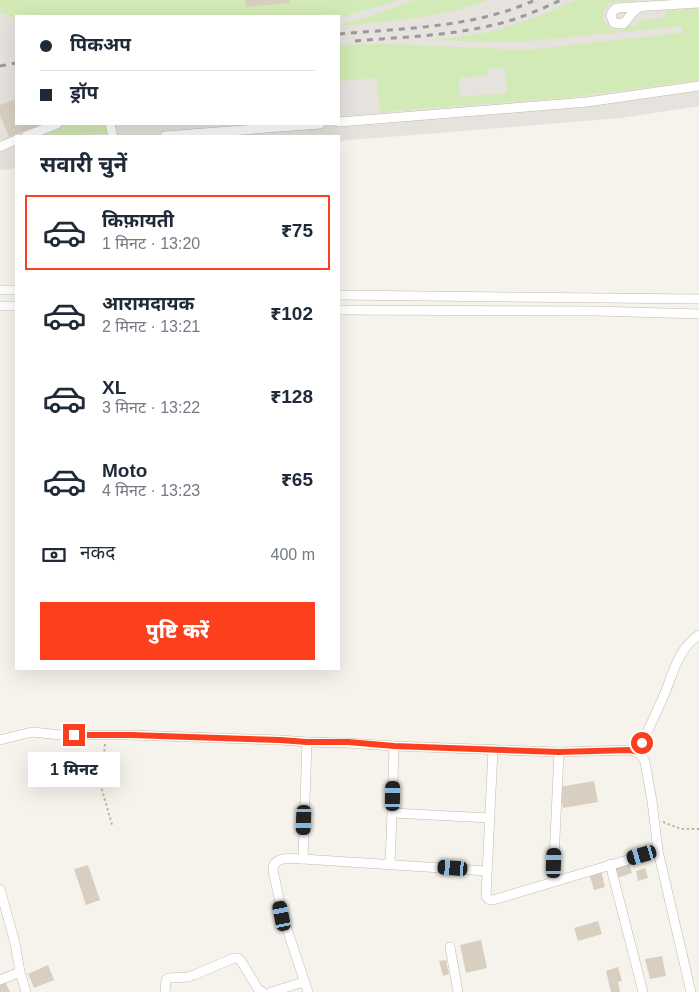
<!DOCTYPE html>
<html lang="hi">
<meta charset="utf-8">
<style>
body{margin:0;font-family:Arial,"Noto Sans Devanagari",sans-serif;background:#f6f6f7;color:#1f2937;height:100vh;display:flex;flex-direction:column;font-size:19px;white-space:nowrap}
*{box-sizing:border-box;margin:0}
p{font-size:16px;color:#747a83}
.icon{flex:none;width:28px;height:28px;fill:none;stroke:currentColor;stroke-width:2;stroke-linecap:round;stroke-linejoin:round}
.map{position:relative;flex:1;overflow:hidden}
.drawer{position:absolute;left:15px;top:135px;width:325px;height:535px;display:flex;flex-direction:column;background:#fff;border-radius:0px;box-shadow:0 5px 20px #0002}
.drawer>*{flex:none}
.banner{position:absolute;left:15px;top:15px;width:325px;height:110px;border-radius:0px;box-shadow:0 5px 20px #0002;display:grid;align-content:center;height:110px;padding:0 25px;background:#fff}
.end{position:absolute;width:22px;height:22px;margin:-11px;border:6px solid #fc3f1d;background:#fff;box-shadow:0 0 0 2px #fff}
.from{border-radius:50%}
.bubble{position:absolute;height:35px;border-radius:0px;background:#fff;box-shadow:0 5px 20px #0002;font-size:16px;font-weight:800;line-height:35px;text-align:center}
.car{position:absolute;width:15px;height:30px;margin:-15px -8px;border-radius:6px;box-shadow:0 0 4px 1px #0007;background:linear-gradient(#222 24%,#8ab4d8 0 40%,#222 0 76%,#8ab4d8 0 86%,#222 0)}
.banner b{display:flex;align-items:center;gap:18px;height:48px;font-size:19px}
.banner b+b{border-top:1px solid #e0e1e3}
.banner i{width:12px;height:12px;background:#1f2937}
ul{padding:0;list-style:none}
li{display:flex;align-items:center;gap:15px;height:75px;margin:0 10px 8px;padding:0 15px;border:2px solid transparent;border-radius:0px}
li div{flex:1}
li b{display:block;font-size:19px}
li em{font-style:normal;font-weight:800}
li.active{border-color:#fc3f1d}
li>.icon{width:45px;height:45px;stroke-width:1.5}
h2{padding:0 25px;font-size:22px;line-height:60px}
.pay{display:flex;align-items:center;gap:12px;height:55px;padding:0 25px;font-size:19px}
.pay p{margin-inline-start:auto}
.cta{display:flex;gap:10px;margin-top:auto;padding:10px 25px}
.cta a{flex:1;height:58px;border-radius:0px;background:#fc3f1d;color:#fff;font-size:20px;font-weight:800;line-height:58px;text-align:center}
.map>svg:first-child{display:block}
.industrial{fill:#e6e2dd;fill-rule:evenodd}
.green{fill:#d2eab5;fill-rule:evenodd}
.building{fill:#d8cfc1}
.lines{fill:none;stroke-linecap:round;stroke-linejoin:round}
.minor-casing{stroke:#c2bbae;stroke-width:10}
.path{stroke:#c4b79f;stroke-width:2;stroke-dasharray:2.5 2.5;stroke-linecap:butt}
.minor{stroke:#fff;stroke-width:9}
.rail{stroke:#9a9a9a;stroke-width:3;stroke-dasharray:6 6;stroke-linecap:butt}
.route{stroke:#fc3f1d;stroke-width:6}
</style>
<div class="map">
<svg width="699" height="992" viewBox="0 0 699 992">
<rect width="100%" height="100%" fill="#f6f3ec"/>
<path class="industrial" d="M0,0H699V106L621,118L339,141V136H16V168L0,170ZM16,16H339V124H16Z"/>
<g class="green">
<polygon points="0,0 245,0 246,7 290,3 290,0 398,0 339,18 339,16 16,16 16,19 0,12"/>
<path d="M414,0H488C441,18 390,21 340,26V25L371,16Z"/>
<path d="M577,0H634L635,2C628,2 621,1 614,2C591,8 609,45 630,23L633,26L636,27L640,20L665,18V11L699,8V80L574,97L380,112L377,78L339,81V45L384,44L525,50L683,33L682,26L519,42H478L431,39C445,38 459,37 473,35C509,29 544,14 577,0ZM505,68L507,93L460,97L459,78L487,76V69Z"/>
<polygon points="65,124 106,124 108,133 67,136 35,136"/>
</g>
<g class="building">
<polygon points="245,0 290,0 290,3 246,7"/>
<polygon points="16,99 16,124 43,124 9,137 0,115 0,105"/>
<polygon points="594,781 598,802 563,808 559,787"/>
<polygon points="629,863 632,873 617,878 613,868"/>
<polygon points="88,865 100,900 86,905 74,869"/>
<polygon points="645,868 648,878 638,881 636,871"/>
<polygon points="601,870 605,887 594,890 589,873"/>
<polygon points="598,921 602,934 578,941 574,928"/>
<polygon points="481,940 487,968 466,973 460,945"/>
<polygon points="662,956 666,976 650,979 645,959"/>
<polygon points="446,960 449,974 443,976 439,961"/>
<polygon points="48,965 54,980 34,988 28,974"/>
<polygon points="618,967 622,981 618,982 620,992 611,992 606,971"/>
<polygon points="4,979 10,992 0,992 0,981"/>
</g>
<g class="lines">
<defs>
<g id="minor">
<path d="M640,7C630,12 630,18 623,24L614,23C610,17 611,12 616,8L699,3"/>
<polyline points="339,122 587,102 699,86"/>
<polyline points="110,124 113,136"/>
<polyline points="26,136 57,124"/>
<polyline points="165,136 320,124"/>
<polyline points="0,147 16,140"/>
<polyline points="0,290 16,290"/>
<polyline points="339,295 699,299"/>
<polyline points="0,306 16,306"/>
<polyline points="339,310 597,311 699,314"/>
<path d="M0,740L32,732L61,735H131L280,740L307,742L347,743L394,746L559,752L630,750C637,752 642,754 645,762L652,801L658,851L691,992"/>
<path d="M493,749L486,896C488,899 489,900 493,900L658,851"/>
<path d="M637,752C646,736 653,719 661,702C672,680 676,649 699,635"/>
<polyline points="392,813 490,818"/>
<polyline points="303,859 307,742"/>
<polyline points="390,864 392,813 394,746"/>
<polyline points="610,864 643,992"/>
<polyline points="553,881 559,752"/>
<polyline points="0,889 15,943 20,972 26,992"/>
<polyline points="450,947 458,992"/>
<polyline points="0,980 20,972"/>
<polyline points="165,992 166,980 168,978 188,977 194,975 234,958 238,958 241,961 258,989 263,992"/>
<polyline points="271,992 304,982"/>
<path d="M308,992L283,917L273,870C273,855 292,859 303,859L487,871"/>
</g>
</defs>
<use href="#minor" class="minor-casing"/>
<g class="path">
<polyline points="105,744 101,786 112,825"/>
<polyline points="663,822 681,829 699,829"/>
</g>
<use href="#minor" class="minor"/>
<g class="rail">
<path d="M339,34C405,28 474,28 535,0"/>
<path d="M355,41C401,37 448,36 493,25C517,20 539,10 561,0"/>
<polyline points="0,66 16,63"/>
</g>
</g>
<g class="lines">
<polyline class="route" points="74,735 131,735 280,740 307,742 348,742 394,746 559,752 630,750 638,752 642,743"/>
</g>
</svg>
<i class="end from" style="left:642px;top:743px"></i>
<i class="end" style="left:74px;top:735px"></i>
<div class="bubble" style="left:28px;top:752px;width:92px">1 मिनट</div>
<i class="car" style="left:393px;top:796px;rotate:1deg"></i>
<i class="car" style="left:304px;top:820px;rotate:182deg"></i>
<i class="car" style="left:642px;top:855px;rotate:254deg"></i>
<i class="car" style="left:554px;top:863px;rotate:2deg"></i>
<i class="car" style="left:453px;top:868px;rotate:274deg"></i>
<i class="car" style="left:282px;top:916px;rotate:349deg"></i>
<div class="banner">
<b><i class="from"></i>पिकअप</b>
<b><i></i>ड्रॉप</b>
</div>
<section class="drawer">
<h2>सवारी चुनें</h2>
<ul>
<li class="active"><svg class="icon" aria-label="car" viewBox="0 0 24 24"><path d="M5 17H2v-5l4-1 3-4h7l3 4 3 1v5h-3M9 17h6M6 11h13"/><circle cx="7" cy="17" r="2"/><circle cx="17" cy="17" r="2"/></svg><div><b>किफ़ायती</b><p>1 मिनट · 13:20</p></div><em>₹75</em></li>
<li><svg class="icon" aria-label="car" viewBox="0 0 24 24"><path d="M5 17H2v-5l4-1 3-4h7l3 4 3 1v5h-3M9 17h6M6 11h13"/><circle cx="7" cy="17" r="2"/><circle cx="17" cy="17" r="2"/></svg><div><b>आरामदायक</b><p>2 मिनट · 13:21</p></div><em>₹102</em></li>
<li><svg class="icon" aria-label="car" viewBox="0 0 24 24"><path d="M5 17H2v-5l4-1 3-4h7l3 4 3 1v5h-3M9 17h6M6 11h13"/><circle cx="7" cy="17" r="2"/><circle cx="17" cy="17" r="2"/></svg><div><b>XL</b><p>3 मिनट · 13:22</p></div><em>₹128</em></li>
<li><svg class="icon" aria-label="car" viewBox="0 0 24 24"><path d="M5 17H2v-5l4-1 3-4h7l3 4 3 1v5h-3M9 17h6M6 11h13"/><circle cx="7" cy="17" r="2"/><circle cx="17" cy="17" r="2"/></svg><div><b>Moto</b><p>4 मिनट · 13:23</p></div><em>₹65</em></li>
</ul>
<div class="pay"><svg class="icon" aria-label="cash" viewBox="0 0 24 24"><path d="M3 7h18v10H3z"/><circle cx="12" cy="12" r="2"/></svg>नकद<p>400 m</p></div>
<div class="cta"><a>पुष्टि करें</a></div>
</section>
</div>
